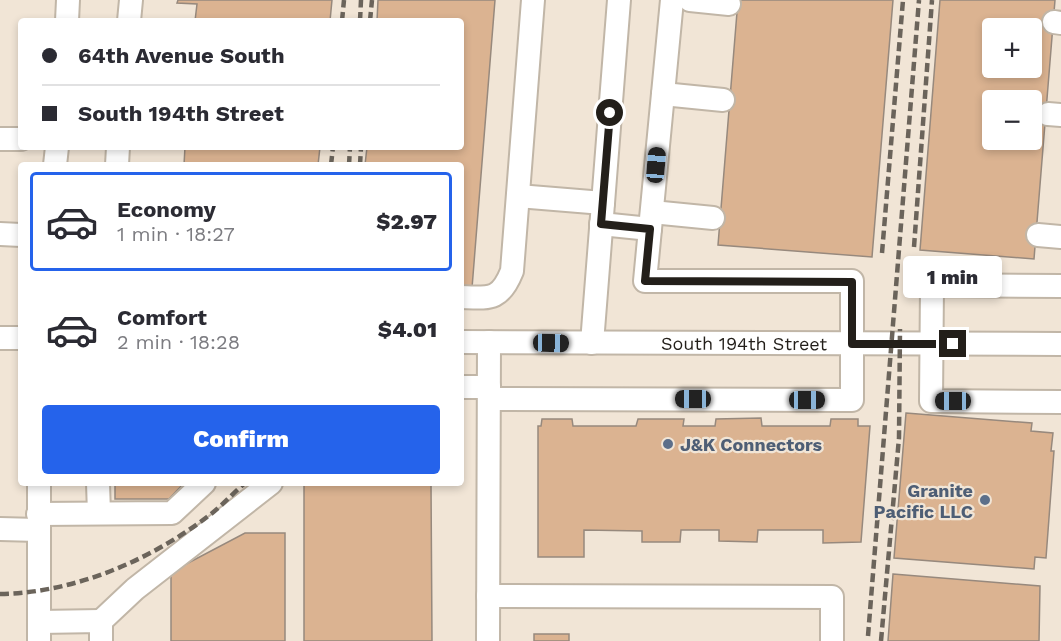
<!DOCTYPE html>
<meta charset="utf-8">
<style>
body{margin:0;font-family:"Work Sans",sans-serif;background:#f2f2f3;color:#2b2b33;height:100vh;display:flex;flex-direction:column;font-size:22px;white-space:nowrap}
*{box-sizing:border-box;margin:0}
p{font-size:20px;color:#7c7c81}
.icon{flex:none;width:33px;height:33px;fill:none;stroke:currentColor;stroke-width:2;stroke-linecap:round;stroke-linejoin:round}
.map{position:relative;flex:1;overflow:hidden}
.sheet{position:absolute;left:18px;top:162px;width:446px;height:324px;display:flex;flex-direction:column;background:#fff;border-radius:6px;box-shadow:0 3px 9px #0003}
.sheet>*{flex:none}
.banner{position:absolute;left:18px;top:18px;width:446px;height:132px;border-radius:6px;box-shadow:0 3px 9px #0003;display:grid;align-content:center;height:132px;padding:0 24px;background:#fff}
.fabs{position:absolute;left:982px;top:18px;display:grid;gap:12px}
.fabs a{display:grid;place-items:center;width:60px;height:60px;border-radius:6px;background:#fff;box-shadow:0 3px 9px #0003;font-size:30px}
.end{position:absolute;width:27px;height:27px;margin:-14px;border:8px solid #231f1a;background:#fff;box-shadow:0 0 0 3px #fff}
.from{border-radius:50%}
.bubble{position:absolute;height:42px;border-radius:6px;background:#fff;box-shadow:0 3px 9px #0003;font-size:20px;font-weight:800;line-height:42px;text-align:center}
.car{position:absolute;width:18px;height:36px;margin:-18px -9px;border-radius:8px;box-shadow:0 0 4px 2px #0007;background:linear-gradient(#222 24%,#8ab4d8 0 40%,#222 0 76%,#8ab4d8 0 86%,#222 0)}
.banner b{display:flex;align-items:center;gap:21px;height:57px;font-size:22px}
.banner b+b{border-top:2px solid #e1e1e2}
.banner i{width:15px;height:15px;background:#2b2b33}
ul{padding:10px 0 0;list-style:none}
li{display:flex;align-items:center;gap:18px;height:99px;margin:0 12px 9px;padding:0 12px;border:3px solid transparent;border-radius:6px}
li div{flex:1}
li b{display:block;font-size:22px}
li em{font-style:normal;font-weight:800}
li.current{border-color:#2563eb}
li>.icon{width:54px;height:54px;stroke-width:1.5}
.cta{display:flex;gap:12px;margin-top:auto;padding:12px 24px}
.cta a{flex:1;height:69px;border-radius:6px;background:#2563eb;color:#fff;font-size:24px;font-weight:800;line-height:69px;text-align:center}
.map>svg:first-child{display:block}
.building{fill:#dbb391;stroke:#97897d;stroke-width:1.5;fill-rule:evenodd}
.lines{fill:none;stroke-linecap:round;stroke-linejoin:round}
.minor-casing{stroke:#c1b6a7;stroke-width:26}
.minor{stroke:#fff;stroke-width:22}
.rail{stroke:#6b645b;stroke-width:4.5;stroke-dasharray:9 4.5;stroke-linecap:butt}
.route{stroke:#231f1a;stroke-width:8}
.service-dot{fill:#5c6f8a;stroke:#f1e5d6;stroke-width:2}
.labels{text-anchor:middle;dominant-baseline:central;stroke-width:4.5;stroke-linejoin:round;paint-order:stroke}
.street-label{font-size:18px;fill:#231f1a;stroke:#f1e5d6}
.service-label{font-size:18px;font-weight:bold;fill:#4e5e75;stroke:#f1e5d6;text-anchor:start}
</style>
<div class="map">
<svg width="1061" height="641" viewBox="0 0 1061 641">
<rect width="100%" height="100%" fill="#f1e5d6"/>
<g class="building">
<polygon points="178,0 332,0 330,21 195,21 197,4 177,3"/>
<polygon points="378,0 495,0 472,288 460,287 460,165 365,165 367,147 460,147 460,21 377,21"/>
<polygon points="738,0 893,0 872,257 718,245"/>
<path d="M940,0H1055L1034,259L920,250ZM993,28H1032V68H993ZM993,100H1032V140H993Z"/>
<polygon points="185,147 320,147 318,165 184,165"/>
<polygon points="906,413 1032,423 1031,431 1053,433 1051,451 1054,451 1046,558 1035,557 1034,569 894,558"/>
<polygon points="761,418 762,426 830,426 831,419 858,419 858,426 870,426 861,542 823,543 823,530 758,530 757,542 719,541 719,530 681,530 680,542 642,542 642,531 584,530 584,557 538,557 538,426 541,426 542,419 572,419 573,426 636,426 638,419 684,419 683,426 715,426 716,419"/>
<polygon points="115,483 184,483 169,499 115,499"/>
<polygon points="304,483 431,483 432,641 304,641"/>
<polygon points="245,533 285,533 285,641 171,641 171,572"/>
<polygon points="893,574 1040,586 1039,641 888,641"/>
<rect x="534" y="634" width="35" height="7"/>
</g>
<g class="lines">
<defs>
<g id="minor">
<polyline points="690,0 729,4"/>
<polyline points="67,21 68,0"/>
<polyline points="129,21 131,0"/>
<polyline points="1054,22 1061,23"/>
<polyline points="663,94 723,100"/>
<polyline points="1048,114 1061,115"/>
<polyline points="0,139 21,139"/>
<polyline points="55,165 57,147"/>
<polyline points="117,165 118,147"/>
<polyline points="518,196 603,203"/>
<polyline points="652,212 713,218"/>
<polyline points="601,224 650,229"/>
<polyline points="0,234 21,235"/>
<polyline points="1038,235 1061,237"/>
<polyline points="1061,286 932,285 931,401 1061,402"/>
<path d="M460,297C490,298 500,301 512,271L533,0"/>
<polyline points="0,338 21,338"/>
<path id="s1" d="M460,342L1061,344"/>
<polyline points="592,343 619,0"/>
<polyline points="460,387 489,387"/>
<polyline points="489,399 852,400 852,281 645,281 672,0"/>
<polyline points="39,483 39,641"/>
<polyline points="98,483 99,513"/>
<polyline points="38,514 172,513 204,483"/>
<polyline points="0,529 38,530"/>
<polyline points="488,596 832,597 832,641"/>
<polyline points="101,621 135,589 271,483"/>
<polyline points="39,622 101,621 101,641"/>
<polyline points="488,641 489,342"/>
</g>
</defs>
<use href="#minor" class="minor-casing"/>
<use href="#minor" class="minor"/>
<g class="rail">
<polyline points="342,21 344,0"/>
<polyline points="360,21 361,0"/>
<polyline points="370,21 372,0"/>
<polyline points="331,165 333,147"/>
<polyline points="349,165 350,147"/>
<polyline points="360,165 361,147"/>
<polyline points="914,247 932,0"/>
<polyline points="882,253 903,0"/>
<path d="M0,594C73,593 149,561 207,517C221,507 232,494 245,483"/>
<polyline points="868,636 919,0"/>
<polyline points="881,641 899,438 900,329"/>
</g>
</g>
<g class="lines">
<polyline class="route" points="610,113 601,224 650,229 645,281 852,282 852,344 953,344"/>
</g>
<g class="service-dot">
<circle cx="668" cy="444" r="6"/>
<circle cx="985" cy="500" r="6"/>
</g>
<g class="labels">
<g class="street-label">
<text stroke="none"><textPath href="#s1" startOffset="284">South 194th Street</textPath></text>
</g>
<g class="service-label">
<text x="680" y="444">J&amp;K Connectors</text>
<text x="973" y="490" text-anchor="end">Granite<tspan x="973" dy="21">Pacific LLC</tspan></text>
</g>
</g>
</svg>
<div class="fabs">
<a>+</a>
<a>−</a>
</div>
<i class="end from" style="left:610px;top:113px"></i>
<i class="end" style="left:953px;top:344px"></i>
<div class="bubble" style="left:903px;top:256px;width:99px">1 min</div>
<i class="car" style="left:656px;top:165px;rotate:5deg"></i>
<i class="car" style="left:551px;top:343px;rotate:91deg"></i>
<i class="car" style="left:693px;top:399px;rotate:270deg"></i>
<i class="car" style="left:807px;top:400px;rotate:90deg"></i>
<i class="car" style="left:953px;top:401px;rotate:270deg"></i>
<div class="banner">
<b><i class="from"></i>64th Avenue South</b>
<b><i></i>South 194th Street</b>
</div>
<section class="sheet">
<ul>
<li class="current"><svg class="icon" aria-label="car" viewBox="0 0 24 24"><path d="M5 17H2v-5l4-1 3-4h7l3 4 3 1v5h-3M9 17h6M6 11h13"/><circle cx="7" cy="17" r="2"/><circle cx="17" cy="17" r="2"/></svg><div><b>Economy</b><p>1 min · 18:27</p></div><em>$2.97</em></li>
<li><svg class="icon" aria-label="car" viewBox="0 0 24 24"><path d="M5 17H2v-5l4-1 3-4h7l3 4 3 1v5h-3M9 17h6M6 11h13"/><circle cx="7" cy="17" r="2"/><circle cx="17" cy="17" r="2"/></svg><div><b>Comfort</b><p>2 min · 18:28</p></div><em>$4.01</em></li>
</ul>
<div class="cta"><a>Confirm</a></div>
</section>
</div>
